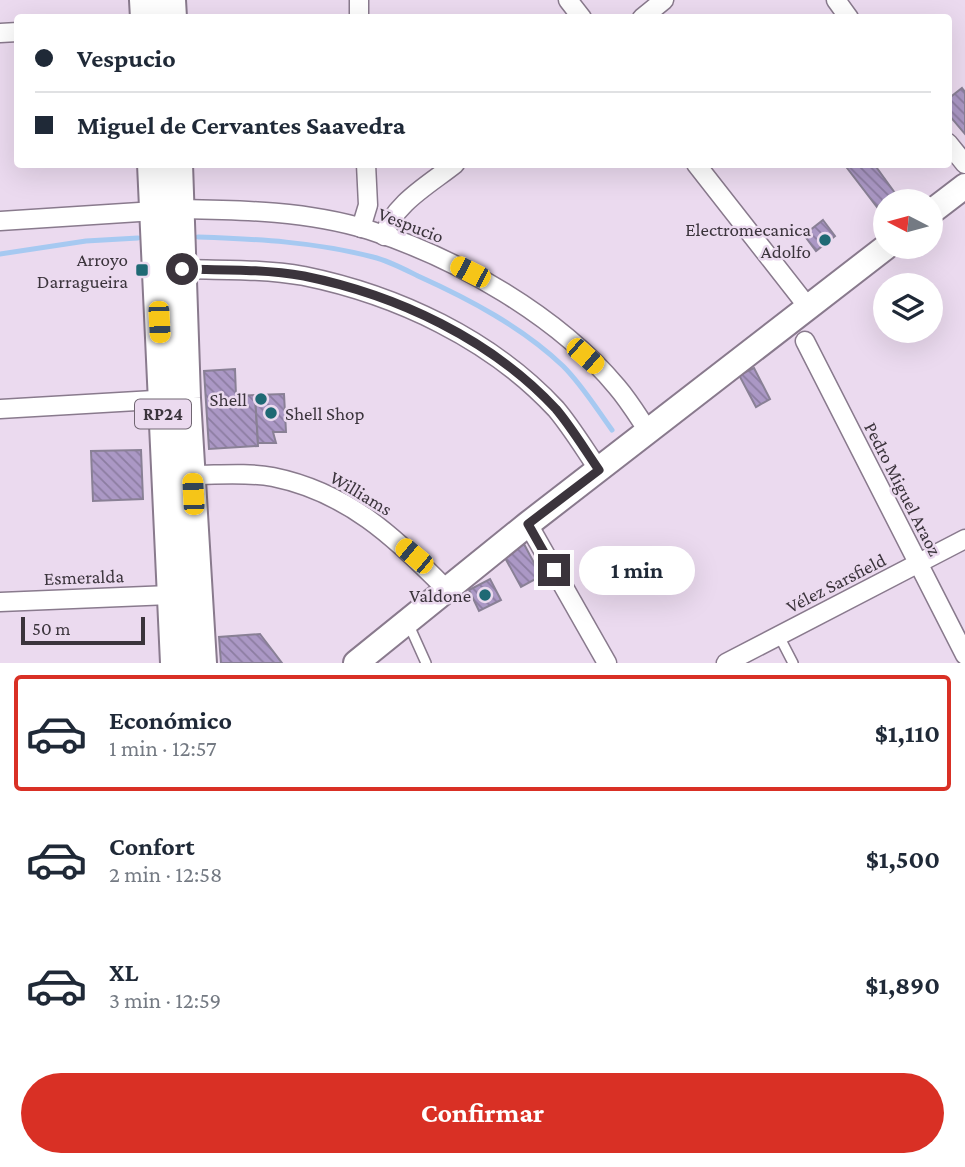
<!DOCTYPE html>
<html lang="es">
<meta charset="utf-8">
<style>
body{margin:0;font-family:"Crimson Pro",serif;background:#f2f2f3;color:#1f2937;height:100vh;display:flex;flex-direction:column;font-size:26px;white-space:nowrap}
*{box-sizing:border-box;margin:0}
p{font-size:23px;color:#747a83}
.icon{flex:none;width:38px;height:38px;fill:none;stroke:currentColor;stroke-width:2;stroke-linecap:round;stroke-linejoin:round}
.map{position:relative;height:663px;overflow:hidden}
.side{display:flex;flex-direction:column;background:#fff;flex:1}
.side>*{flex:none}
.hud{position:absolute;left:14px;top:14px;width:938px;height:154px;border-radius:7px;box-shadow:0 7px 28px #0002;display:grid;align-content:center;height:154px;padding:0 21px;background:#fff}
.needle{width:46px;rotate:276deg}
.tools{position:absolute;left:873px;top:189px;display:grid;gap:14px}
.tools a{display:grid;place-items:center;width:70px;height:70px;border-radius:50%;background:#fff;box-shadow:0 7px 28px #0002;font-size:35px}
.scale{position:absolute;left:21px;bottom:18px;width:124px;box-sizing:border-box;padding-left:7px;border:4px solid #3b343c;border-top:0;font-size:19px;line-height:24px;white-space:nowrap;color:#3b343c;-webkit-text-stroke:5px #ebdaef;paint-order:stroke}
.end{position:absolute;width:32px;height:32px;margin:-16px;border:9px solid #3b343c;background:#fff;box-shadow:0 0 0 4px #fff}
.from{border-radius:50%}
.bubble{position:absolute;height:49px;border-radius:24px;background:#fff;box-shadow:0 7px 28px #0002;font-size:23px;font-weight:700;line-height:49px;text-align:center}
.car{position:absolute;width:21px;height:42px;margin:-21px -10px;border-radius:9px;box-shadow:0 0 5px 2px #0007;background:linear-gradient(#f5c518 24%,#345 0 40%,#f5c518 0 76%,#345 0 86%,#f5c518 0)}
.hud b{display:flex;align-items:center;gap:24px;height:66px;font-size:26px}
.hud b+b{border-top:2px solid #e0e1e3}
.hud i{width:18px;height:18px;background:#1f2937}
ul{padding:12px 0 0;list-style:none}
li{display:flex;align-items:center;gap:21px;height:116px;margin:0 14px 10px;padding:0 7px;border:4px solid transparent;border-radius:7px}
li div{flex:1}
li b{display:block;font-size:26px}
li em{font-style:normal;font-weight:700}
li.selected{border-color:#d93025}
li>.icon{width:63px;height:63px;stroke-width:1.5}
.action{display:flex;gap:14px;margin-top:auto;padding:14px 21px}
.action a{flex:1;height:80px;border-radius:42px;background:#d93025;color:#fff;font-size:28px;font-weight:700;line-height:80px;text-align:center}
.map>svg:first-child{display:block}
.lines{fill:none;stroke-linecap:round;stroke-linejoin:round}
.stream{stroke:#a6c9f1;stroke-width:5}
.building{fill:url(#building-back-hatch);stroke:#898095;stroke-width:2}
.lane-casing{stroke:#897a8d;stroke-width:12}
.street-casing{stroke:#897a8d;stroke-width:21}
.secondary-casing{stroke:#897a8d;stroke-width:28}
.primary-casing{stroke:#897a8d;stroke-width:32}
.lane{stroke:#fff;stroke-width:9}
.street{stroke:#fff;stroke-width:18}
.secondary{stroke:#fff;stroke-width:24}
.primary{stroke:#fff;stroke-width:28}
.route{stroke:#3b343c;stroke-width:9}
.poi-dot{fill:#1f6974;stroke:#ebdaef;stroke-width:2.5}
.labels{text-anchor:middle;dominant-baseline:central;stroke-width:5;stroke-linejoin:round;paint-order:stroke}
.shield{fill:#ebdaef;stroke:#706672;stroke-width:2}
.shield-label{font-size:18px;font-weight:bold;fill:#3b343c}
.street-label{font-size:19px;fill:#3b343c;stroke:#ebdaef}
.poi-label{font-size:19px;fill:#3b343c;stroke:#ebdaef;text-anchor:end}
</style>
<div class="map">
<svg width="965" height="663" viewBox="0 0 965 663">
<defs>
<pattern id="building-back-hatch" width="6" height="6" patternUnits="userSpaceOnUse" patternTransform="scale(1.75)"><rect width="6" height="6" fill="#ab98c5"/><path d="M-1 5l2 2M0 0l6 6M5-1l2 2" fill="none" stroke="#8c7da1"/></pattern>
</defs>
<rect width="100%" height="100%" fill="#ebdaef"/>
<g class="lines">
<g class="stream">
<path d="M198,237C257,239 316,242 373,257C389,261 404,269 418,276C469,299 522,327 563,366C582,385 596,408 612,430"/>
<polyline points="0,254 86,241 138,238"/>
</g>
</g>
<g class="building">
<polygon points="962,88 965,92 965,134 948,114 948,99"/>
<polygon points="844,164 874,164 895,193 877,207"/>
<polygon points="823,220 835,236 816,251 804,235"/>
<polygon points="754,368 770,399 756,407 739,375"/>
<polygon points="235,369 236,396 255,395 258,446 209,449 204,371"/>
<polygon points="284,394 286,432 273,432 276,443 258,443 255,395"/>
<polygon points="141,450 143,499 93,501 91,451"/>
<polygon points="524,544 541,576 521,587 504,556"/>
<polygon points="490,579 501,600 479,611 469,590"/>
<polygon points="260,634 282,663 221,663 219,637"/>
</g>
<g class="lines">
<defs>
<g id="lane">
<polyline points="408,623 426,663"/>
<polyline points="779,636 793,663"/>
</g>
<g id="street">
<polyline points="359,0 359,18"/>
<polyline points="568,0 582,18"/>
<polyline points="836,0 849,18"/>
<polyline points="642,18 664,0"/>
<polyline points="0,33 18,32"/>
<polyline points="948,143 965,164"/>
<polyline points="696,164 808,307"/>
<path d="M180,209C243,210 308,211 369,230C457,258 558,316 617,387C629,401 638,416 648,431"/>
<polyline points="0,221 155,211"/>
<polyline points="361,228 368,205 366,164"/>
<path d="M384,236C393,204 430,184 455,164"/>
<path d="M182,269C222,270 264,269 304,276C397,295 491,339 556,409C572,428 585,450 599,470"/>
<polyline points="805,341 965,655"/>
<polyline points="0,409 171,399"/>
<path d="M192,475C219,475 246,472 273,477C347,492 395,537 446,589"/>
<polyline points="528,524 607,663"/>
<polyline points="0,602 170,595"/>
<polyline points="726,663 965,539"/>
</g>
<g id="secondary">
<polyline points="931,212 965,186"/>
<polyline points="356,663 528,524 886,247"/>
</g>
<g id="primary">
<polyline points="144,0 145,18"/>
<polyline points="171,0 172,18"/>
<polyline points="152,164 175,663"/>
<polyline points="178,164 186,398 202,663"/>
</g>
</defs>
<use href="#lane" class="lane-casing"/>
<use href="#street" class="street-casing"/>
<use href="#secondary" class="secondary-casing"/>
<use href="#primary" class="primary-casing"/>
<use href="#lane" class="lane"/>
<use href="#street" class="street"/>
<use href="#secondary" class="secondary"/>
<use href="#primary" class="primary"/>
</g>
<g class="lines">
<path class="route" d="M182,269C222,270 264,269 304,276C397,295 491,339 556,409C572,428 585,450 599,470L528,524L554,570"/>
</g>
<g class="poi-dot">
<circle cx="825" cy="240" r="7"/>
<rect x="135" y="263" width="14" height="14" rx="3.5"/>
<circle cx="261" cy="399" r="7"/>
<circle cx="271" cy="413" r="7"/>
<circle cx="485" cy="595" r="7"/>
</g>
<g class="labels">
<rect class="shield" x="135" y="399.5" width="56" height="29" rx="5"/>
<g class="shield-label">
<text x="163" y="414">RP24</text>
</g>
<g class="street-label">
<text transform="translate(411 225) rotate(21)">Vespucio</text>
<text transform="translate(903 489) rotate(63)">Pedro Miguel Araoz</text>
<text transform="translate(361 493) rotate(31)">Williams</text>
<text transform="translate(84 577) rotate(-2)">Esmeralda</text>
<text transform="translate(836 583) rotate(-27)">Vélez Sarsfield</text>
</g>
<g class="poi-label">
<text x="811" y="229">Electromecanica<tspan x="811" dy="22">Adolfo</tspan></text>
<text x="128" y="259">Arroyo<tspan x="128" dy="22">Darragueira</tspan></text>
<text x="247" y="399">Shell</text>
<text x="285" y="413" text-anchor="start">Shell Shop</text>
<text x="471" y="595">Valdone</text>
</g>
</g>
</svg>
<div class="tools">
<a><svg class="needle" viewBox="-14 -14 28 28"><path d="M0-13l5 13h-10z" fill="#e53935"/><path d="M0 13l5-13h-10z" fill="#747a83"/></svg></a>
<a><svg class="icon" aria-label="layers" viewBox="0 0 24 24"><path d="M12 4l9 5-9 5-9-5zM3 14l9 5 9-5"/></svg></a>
</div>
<div class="scale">50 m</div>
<i class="end from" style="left:182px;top:269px"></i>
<i class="end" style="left:554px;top:570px"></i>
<div class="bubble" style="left:579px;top:546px;width:116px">1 min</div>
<i class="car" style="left:470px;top:272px;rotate:297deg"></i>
<i class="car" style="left:159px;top:322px;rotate:177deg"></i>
<i class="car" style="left:585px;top:356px;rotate:131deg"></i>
<i class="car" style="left:193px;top:494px;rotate:357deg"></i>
<i class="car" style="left:414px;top:556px;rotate:310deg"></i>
<div class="hud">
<b><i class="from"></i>Vespucio</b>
<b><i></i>Miguel de Cervantes Saavedra</b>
</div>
</div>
<section class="side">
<ul>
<li class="selected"><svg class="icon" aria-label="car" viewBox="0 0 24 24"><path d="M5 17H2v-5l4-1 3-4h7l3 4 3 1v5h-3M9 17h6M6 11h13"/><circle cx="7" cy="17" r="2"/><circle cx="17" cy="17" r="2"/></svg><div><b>Económico</b><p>1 min · 12:57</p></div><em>$1,110</em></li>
<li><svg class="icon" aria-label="car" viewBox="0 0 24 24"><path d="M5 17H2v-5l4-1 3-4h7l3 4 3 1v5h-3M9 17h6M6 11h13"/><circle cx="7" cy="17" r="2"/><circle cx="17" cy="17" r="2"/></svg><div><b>Confort</b><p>2 min · 12:58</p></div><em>$1,500</em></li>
<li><svg class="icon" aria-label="car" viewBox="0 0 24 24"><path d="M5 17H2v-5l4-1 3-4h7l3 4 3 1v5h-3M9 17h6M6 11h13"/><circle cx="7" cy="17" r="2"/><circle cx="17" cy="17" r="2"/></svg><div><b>XL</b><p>3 min · 12:59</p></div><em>$1,890</em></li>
</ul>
<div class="action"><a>Confirmar</a></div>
</section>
